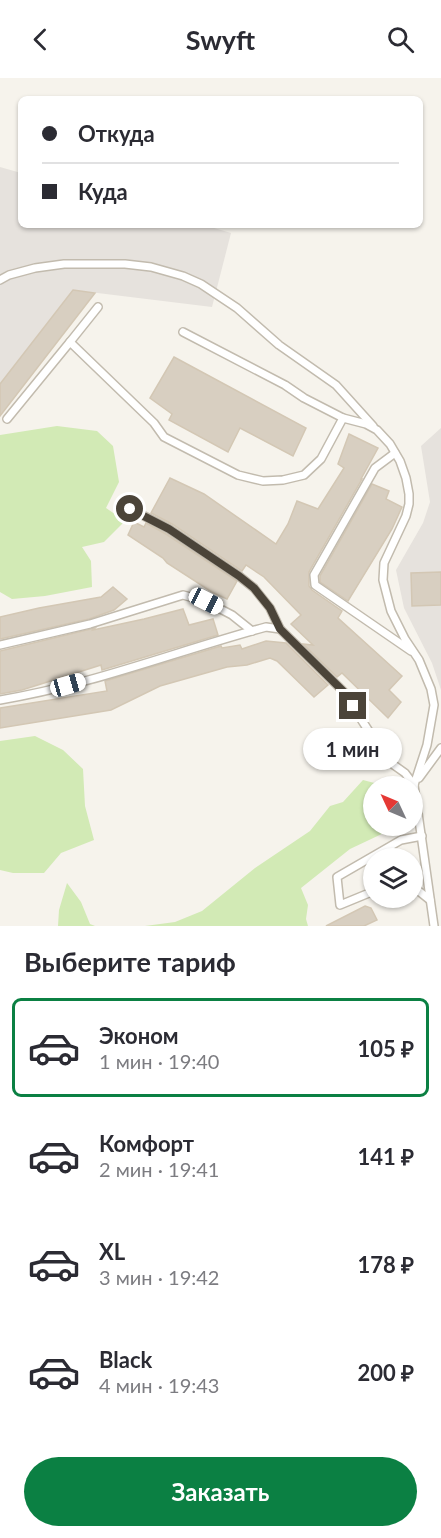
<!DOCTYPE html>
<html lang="ru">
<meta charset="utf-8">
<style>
body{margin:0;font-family:Lato,sans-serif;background:#f2f2f3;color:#2b2b33;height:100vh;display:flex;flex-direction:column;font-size:22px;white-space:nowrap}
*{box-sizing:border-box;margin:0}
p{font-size:20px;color:#7c7c81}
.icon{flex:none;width:33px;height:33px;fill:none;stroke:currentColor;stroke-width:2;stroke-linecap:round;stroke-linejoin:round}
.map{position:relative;height:848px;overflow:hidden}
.details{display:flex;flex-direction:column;background:#fff;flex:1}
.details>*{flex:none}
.hud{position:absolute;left:18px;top:18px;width:405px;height:132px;border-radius:9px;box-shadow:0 2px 4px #0004;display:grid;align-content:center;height:132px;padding:0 24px;background:#fff}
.needle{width:39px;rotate:314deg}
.fabs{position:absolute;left:363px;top:698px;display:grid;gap:12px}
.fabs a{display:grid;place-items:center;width:60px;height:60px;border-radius:50%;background:#fff;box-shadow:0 2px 4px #0004;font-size:30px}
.end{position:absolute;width:27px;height:27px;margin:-14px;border:8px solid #4b4439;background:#fff;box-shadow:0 0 0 3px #fff}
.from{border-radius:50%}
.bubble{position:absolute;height:42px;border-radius:21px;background:#fff;box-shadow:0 2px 4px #0004;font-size:20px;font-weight:700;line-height:42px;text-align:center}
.car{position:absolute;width:18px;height:36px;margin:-18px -9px;border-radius:8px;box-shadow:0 0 4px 2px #0007;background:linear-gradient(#fff 24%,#345 0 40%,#fff 0 76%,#345 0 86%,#fff 0)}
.hud b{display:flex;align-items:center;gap:21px;height:57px;font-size:22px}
.hud b+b{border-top:2px solid #e1e1e2}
.hud i{width:15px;height:15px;background:#2b2b33}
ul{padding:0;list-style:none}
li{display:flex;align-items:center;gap:18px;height:99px;margin:0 12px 9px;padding:0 12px;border:3px solid transparent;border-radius:9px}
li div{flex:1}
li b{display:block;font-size:22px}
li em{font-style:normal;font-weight:700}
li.selected{border-color:#0b8043}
li>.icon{width:54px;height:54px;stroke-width:1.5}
h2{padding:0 24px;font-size:27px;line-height:72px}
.button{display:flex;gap:12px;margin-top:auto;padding:12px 24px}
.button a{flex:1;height:69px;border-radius:36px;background:#0b8043;color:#fff;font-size:24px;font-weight:700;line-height:69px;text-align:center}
header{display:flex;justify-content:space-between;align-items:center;height:78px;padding:0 24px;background:#fff;font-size:27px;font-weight:700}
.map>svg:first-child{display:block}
.industrial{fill:#e6e2dd}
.green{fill:#d2eab5}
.building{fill:#d8cfc1;stroke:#d3c7b4;stroke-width:1.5}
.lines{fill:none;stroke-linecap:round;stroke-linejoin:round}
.lane-casing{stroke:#c2bbae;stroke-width:10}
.lane{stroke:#fff;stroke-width:7}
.route{stroke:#4b4439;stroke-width:8}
</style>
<header><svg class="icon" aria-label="back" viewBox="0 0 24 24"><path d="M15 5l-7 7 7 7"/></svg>Swyft<svg class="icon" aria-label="search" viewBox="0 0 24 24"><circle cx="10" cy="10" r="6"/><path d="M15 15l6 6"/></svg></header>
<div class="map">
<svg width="441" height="848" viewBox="0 0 441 848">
<rect width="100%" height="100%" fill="#f6f3ec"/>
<g class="industrial">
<polygon points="0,89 21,95 21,147 204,147 231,155 212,229 73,212 0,306"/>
<polygon points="441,350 441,612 432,585 404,530 396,492 423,445 430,424 421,368"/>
</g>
<g class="green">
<polygon points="57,348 97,353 113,368 119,404 106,430 125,443 104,464 82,469 91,483 92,509 45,518 12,521 0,514 0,357"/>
<polygon points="35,658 63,672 83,691 85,728 94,762 61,775 44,795 13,795 0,792 0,663"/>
<polygon points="363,702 382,707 382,708 374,708 374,747 387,747 386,754 350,771 301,810 308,827 306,841 308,848 145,848 175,844 202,833 255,790 310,753 330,728 343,724"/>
<polygon points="67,805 81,824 90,846 95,848 58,848 59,832"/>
</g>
<g class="building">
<polygon points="73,212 95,215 0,338 0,306"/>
<polygon points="174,279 306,350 293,378 240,350 228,374 169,342 172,336 150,320"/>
<polygon points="349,356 378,370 361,401 362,401 309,494 309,508 312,512 342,533 338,540 402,598 389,612 401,624 388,640 342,595 337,599 303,566 313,567 291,546 301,537 264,499 246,487 242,493 172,446 151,435 170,400 204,416 276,466 288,446 297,423 318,431 344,390 338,386"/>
<polygon points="372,406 389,413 386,421 402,429 392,451 348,523 320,504 320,498"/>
<polygon points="134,444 144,449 146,445 166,456 237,503 227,521 212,514 167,485 163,480 128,457"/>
<polygon points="441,494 441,527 412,528 411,495"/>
<polygon points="113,509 127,521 114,532 89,541 0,561 0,539 39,530 101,519"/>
<polygon points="183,531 189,547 213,541 218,557 102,592 101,587 22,612 0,616 0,573 95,550 93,552 144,541"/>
<polygon points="266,563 286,565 328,607 314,619 277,583 270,580 247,587 227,589 160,608 111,632 0,650 0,630 107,613 105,603 221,568 222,570 240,567 242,571"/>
<polygon points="365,828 371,830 377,842 364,848 326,848"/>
</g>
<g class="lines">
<defs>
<g id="lane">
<polyline points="0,202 9,197 35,190 64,186 125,186 151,189 183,198 201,206 237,230 279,267 336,307 373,348"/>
<polyline points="183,254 285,307 304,320 343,340 366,346 377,352 390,366 400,383 406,400 409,416 409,426 406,438 384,485 383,502 391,533 405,561 419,582 431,611 434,627 427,667 414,707 434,848"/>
<polyline points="70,264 98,229"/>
<polyline points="7,341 70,264 154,345 164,359 238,397 263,403 283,402 304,397 321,381 343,340"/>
<polyline points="395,375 375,390 314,497 315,507 411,573"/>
<polyline points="131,431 169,451 239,498 254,510 270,530 280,551"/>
<polyline points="0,567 90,546 183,517 205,523 232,537 252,553"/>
<path d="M0,622C91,607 177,573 266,549L280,551L343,613L388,683L405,695L414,707"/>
<polyline points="355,678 388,683"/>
<polyline points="419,700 441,670"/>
<polyline points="412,810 420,814 430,822"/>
<polyline points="374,813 340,827 337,799 401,762 422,758"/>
</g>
</defs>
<use href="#lane" class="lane-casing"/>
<use href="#lane" class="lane"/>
</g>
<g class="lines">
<polyline class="route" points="130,431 169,451 239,498 254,510 270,530 280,551 343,613 353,628"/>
</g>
</svg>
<div class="fabs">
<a><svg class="needle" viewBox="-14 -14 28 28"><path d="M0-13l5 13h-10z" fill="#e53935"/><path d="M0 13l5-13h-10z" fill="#7c7c81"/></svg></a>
<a><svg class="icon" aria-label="layers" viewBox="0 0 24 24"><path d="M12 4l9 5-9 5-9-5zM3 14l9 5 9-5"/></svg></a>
</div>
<i class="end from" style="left:130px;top:431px"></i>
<i class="end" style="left:353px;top:628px"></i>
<div class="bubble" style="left:303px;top:650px;width:99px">1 мин</div>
<i class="car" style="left:206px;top:523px;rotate:117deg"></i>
<i class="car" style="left:68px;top:607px;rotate:74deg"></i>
<div class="hud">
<b><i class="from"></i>Откуда</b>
<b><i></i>Куда</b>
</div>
</div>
<section class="details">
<h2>Выберите тариф</h2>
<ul>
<li class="selected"><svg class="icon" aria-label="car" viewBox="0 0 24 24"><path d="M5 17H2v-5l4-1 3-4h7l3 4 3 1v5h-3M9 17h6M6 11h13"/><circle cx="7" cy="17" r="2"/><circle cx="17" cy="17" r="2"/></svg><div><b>Эконом</b><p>1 мин · 19:40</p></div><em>105 ₽</em></li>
<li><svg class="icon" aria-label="car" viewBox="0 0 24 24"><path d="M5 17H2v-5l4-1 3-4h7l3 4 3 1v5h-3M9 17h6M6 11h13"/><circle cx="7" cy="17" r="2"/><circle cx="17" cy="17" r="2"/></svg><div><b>Комфорт</b><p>2 мин · 19:41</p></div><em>141 ₽</em></li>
<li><svg class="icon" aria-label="car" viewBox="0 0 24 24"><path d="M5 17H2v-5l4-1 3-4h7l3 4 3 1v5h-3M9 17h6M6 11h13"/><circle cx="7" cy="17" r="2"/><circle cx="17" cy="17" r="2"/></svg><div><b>XL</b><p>3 мин · 19:42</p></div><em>178 ₽</em></li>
<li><svg class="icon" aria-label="car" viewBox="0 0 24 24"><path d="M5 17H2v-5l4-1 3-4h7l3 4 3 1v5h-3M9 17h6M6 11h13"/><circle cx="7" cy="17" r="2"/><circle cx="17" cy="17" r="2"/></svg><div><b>Black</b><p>4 мин · 19:43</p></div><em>200 ₽</em></li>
</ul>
<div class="button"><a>Заказать</a></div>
</section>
